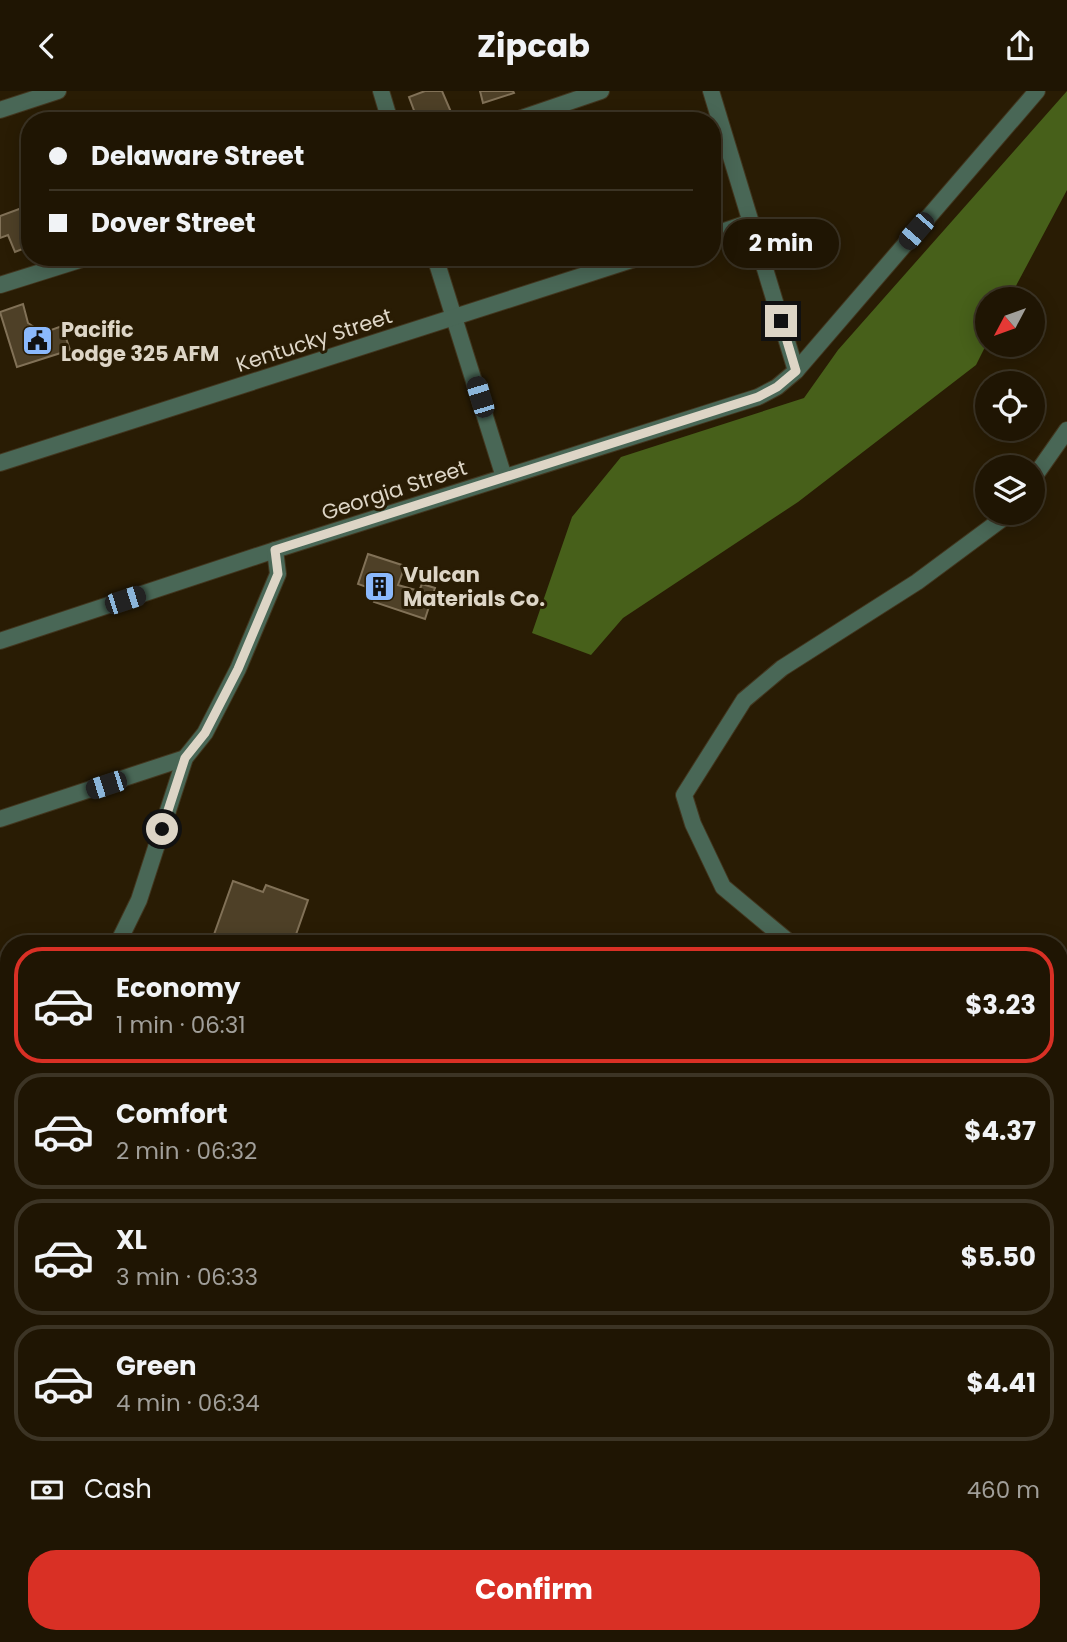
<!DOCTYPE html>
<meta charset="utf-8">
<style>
body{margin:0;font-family:Poppins,sans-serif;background:#2c2212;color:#f1f3f6;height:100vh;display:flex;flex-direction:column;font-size:26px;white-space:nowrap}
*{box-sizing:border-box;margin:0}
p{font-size:23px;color:#a19f9a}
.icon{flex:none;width:38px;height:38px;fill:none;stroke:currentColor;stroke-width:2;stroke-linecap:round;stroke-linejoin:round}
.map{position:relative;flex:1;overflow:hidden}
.panel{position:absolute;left:0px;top:844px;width:1068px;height:709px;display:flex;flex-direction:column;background:#1f1503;border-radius:28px 28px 0 0;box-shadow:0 4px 18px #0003,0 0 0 2px #3c3425}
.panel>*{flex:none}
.hud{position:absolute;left:21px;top:21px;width:700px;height:154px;border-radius:28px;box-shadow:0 4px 18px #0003,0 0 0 2px #3c3425;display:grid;align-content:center;height:154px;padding:0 28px;background:#1f1503}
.needle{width:46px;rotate:229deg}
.tools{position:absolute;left:975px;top:196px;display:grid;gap:14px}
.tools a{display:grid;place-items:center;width:70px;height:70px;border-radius:50%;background:#1f1503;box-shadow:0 4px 18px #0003,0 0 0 2px #3c3425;font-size:35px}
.end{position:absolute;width:32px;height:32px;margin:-16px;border:9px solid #ddd5c6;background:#111;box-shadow:0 0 0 4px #111}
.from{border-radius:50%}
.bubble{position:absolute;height:49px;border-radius:24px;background:#1f1503;box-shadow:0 4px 18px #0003,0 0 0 2px #3c3425;font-size:23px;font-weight:700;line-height:49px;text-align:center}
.car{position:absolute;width:21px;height:42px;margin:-21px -10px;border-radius:9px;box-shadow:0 0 5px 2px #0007;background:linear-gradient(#222 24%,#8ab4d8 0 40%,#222 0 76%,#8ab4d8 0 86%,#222 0)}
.hud b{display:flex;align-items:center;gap:24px;height:66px;font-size:26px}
.hud b+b{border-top:2px solid #3c3425}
.hud i{width:18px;height:18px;background:#f1f3f6}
ul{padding:12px 0 0;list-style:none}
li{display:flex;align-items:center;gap:21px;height:116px;margin:0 14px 10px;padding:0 14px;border:4px solid #3c3425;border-radius:28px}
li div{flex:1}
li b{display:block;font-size:26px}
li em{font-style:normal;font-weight:700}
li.on{border-color:#d93025}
li>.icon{width:63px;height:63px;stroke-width:1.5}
.pay{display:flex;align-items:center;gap:18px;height:77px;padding:0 28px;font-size:26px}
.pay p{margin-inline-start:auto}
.button{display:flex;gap:14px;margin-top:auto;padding:14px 28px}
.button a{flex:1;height:80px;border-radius:28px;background:#d93025;color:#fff;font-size:28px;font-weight:700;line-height:80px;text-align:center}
header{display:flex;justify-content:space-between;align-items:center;height:91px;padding:0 28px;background:#1f1503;font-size:32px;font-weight:700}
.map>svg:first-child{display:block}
.forest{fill:#47601a}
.water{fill:#2e4d85}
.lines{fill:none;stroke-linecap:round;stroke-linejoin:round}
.stream{stroke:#2e4d85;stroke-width:4.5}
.building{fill:#4e4027;stroke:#817157;stroke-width:2}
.minor-casing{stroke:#42361f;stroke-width:18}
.path{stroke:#7a705c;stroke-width:2.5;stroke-dasharray:3.5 3.5;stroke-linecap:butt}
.minor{stroke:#496756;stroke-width:16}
.route{stroke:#ddd5c6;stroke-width:9}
.labels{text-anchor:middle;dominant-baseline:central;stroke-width:6;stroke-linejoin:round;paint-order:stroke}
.poi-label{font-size:21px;font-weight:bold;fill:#ddd5c6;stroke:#291c04;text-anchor:start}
.street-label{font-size:21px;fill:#ddd5c6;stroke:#291c04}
</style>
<header><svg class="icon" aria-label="back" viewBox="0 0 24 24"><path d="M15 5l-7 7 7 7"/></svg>Zipcab<svg class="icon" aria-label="share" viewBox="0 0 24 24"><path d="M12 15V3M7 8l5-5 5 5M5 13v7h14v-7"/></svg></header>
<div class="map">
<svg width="1067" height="1551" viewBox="0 0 1067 1551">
<rect width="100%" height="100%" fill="#291c04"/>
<polygon class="forest" points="1067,0 1067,99 1009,208 987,208 987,252 976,274 798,411 623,527 591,564 532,542 572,426 621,366 804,307 838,259"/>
<polygon class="water" points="1059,1234 1067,1241 1067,1260 1061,1265 1067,1278 1067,1328 1062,1322 1059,1312"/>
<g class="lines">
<g class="stream">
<polyline points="0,1234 9,1234"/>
<polyline points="1059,1485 1067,1491"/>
</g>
</g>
<g class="building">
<polygon points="425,0 442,0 451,21 428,30 418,30 409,6"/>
<polygon points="480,0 513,0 514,2 483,12"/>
<polygon points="30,114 30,155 15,161 8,144 0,147 0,125"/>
<polygon points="23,213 28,232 43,242 62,235 70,259 17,276 0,221"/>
<polygon points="368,463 405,475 398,494 419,500 422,493 435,497 425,528 374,511 378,500 358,493"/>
<polygon points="233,790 263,801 266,794 308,809 293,852 211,852"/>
</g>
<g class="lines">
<defs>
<g id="minor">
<polyline points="381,0 390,30"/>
<polyline points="711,0 796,280"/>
<polyline points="0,19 58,0"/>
<polyline points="513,30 601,0"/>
<polyline points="712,144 751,131"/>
<polyline points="435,166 504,386"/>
<polyline points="0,194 89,166"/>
<polyline points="0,372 641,166"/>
<polyline points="1032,389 1067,339"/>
<polyline points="0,550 275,459 758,306 777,296 796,280 1037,0"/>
<polyline points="0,728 185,667"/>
<polyline points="118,852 139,809 185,667 205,642 238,578 278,483 275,459"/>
<polyline points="790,852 723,796 693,733 684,704 744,609 782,577 917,491 1010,422"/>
<polyline points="0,905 9,902"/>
<polyline points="1059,975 1067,977"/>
<polyline points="0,1122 9,1127"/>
<polyline points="0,1343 9,1347"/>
<polyline points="1059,1347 1067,1349"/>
<polyline points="1059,1391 1067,1400"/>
<polyline points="176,1544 190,1551"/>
<polyline points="263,1544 276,1551"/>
<polyline points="350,1544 364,1551"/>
<polyline points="438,1544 452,1551"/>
<polyline points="115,1551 117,1544"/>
<polyline points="524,1551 528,1544"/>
<polyline points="619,1551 623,1544"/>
</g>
</defs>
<use href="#minor" class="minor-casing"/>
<g class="path">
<polyline points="771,1544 785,1551"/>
<polyline points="793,1544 807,1551"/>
</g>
<use href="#minor" class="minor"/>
</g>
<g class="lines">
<polyline class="route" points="162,738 185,667 205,642 238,578 278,483 275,459 758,306 777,296 796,280 781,230"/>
</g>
<defs>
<symbol id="civic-square" viewBox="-11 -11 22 22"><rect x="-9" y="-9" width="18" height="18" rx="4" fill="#8bb9fc" stroke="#291c04"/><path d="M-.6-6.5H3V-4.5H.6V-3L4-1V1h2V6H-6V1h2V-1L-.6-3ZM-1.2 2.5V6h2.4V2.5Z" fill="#111"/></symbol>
<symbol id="building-square" viewBox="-11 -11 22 22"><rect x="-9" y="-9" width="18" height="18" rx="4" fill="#8bb9fc" stroke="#291c04"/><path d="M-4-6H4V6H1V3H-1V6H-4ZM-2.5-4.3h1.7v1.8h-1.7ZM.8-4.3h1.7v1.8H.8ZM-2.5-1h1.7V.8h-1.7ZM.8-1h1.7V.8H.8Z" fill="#111"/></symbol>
</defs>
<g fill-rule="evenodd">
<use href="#civic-square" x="20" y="232" width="35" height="35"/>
<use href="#building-square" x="362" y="478" width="35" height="35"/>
</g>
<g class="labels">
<g class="poi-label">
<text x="61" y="238">Pacific<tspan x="61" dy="24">Lodge 325 AFM</tspan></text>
<text x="403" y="483">Vulcan<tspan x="403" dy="24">Materials Co.</tspan></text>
</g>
<g class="street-label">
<text transform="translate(314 249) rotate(-18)">Kentucky Street</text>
<text transform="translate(394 399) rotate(-18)">Georgia Street</text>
</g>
</g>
</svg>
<div class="tools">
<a><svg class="needle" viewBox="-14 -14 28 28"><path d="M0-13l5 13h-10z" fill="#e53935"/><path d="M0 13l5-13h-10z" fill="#a19f9a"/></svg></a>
<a><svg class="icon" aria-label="locate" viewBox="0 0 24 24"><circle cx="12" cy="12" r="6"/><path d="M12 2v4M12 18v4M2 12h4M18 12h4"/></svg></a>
<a><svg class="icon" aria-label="layers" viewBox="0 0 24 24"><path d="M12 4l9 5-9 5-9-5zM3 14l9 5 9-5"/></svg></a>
</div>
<i class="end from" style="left:162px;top:738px"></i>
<i class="end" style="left:781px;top:230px"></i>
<div class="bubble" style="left:723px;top:128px;width:116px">2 min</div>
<i class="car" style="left:916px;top:140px;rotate:221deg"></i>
<i class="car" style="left:480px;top:306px;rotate:343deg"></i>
<i class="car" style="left:125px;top:509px;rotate:72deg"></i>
<i class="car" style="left:106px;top:694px;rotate:252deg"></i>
<div class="hud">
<b><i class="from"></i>Delaware Street</b>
<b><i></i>Dover Street</b>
</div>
<section class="panel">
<ul>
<li class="on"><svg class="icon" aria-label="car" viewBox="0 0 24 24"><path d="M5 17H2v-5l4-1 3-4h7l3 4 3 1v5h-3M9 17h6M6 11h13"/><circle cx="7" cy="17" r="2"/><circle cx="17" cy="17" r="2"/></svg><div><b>Economy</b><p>1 min · 06:31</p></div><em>$3.23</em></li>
<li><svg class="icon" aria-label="car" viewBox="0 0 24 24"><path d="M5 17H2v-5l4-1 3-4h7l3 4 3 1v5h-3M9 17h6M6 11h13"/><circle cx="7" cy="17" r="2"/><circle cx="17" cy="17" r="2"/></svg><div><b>Comfort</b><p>2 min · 06:32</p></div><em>$4.37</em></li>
<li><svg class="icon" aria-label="car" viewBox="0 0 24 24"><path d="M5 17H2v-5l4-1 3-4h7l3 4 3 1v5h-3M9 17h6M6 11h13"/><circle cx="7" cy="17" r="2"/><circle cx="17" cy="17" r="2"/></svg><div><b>XL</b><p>3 min · 06:33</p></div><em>$5.50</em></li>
<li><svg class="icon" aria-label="car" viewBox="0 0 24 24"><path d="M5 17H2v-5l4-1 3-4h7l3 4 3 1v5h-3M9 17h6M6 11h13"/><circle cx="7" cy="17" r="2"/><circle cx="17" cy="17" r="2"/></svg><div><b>Green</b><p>4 min · 06:34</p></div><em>$4.41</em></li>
</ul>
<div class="pay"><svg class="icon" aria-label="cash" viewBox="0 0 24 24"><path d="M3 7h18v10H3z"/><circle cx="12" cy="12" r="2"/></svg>Cash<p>460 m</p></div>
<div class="button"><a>Confirm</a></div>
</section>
</div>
